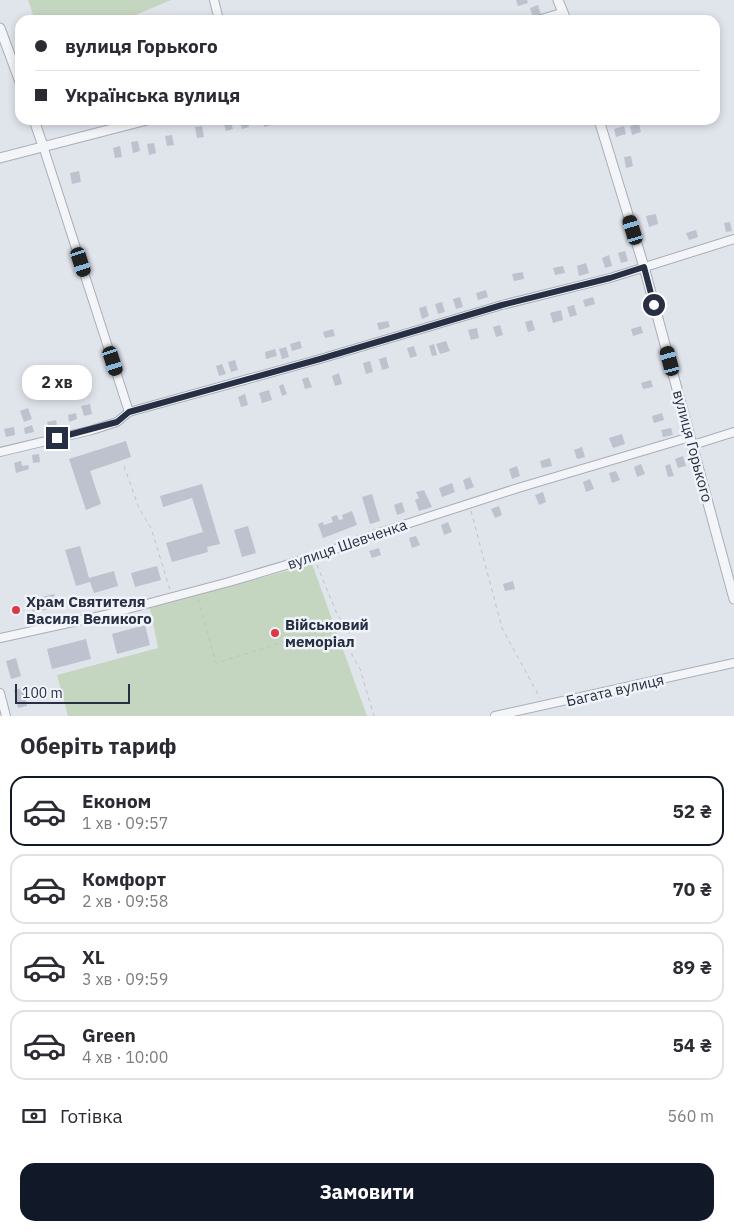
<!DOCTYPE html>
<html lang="uk">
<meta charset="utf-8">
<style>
body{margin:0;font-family:"IBM Plex Sans",sans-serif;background:#f7f7f7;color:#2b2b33;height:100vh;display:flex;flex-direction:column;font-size:19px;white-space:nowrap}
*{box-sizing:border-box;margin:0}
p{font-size:16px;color:#7c7c81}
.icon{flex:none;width:28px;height:28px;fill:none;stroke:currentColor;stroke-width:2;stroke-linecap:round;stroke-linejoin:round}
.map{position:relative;height:716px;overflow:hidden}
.sheet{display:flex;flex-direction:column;background:#fff;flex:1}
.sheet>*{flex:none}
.hud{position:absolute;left:15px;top:15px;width:705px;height:110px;border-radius:15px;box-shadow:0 2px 8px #0003;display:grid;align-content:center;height:110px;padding:0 20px;background:#fff}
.scale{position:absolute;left:15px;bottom:12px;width:115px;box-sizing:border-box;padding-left:5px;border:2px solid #272f44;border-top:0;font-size:14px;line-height:18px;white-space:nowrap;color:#272f44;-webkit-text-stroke:4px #f0f3f8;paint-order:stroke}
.end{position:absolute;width:22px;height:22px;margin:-11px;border:6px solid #272f44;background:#fff;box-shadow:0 0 0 2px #fff}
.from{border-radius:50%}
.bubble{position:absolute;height:35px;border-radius:15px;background:#fff;box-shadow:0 2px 8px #0003;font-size:16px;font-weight:700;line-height:35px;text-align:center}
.car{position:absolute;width:15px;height:30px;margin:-15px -8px;border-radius:6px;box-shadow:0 0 4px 1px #0007;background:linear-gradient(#222 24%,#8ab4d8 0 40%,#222 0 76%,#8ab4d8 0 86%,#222 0)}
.hud b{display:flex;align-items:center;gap:18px;height:48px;font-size:19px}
.hud b+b{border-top:1px solid #e1e1e2}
.hud i{width:12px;height:12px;background:#2b2b33}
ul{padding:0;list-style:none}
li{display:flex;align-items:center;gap:15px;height:70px;margin:0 10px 8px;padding:0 10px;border:2px solid #e1e1e2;border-radius:15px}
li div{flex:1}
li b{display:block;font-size:19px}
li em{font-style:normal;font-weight:700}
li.on{border-color:#111827}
li>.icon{width:45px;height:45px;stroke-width:1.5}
h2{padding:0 20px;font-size:22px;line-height:60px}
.pay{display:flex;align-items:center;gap:12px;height:55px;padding:0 20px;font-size:19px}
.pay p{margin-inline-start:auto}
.cta{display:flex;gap:10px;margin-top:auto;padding:10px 20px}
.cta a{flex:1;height:58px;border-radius:15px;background:#111827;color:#fff;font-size:20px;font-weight:700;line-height:58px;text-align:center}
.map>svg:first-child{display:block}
.green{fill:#c4d6c0}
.building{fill:#bdc2ce}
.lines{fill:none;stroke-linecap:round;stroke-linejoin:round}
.minor-casing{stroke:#a8aeb9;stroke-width:10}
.tertiary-casing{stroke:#a8aeb9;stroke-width:11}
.path{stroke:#bfc2c9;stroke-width:1;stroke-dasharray:4 4;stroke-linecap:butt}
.minor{stroke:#f4f5f8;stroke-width:8}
.tertiary{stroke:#f4f5f8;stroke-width:9}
.route{stroke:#272f44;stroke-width:6}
.poi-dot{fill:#dc3945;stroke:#f0f3f8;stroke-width:2}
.labels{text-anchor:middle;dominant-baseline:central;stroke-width:5;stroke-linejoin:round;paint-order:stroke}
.street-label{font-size:15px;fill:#272f44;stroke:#f0f3f8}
.poi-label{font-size:15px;font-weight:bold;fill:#272f44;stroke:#f0f3f8;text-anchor:start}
</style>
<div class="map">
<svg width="734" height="716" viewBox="0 0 734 716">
<rect width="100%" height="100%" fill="#e0e4eb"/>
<g class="green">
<polygon points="28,0 171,0 124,20 35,20"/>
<polygon points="312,564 367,716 68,716 57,675 158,648 150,608"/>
</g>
<g class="building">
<polygon points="516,0 527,0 528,3 518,6"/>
<polygon points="538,5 541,15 533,18 530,8"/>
<polygon points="223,120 230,120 233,129 226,131"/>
<polygon points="240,120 247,120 249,127 242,129"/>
<polygon points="263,120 271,120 272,125 264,127"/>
<polygon points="639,124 641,132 632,135 630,126"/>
<polygon points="202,126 204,137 197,138 195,127"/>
<polygon points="624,126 626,134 616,137 614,129"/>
<polygon points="172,135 174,145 167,146 165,136"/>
<polygon points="138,141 140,151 133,153 131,142"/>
<polygon points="154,143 156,153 149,155 147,144"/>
<polygon points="120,146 122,157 115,158 113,148"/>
<polygon points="631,156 633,166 626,168 624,157"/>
<polygon points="79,171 81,182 72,184 70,173"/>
<polygon points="656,214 658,224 649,227 646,216"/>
<polygon points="730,222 732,231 726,232 724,223"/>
<polygon points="696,230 698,237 689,240 686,233"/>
<polygon points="625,251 628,261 621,263 618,253"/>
<polygon points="609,255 612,266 605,268 602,258"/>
<polygon points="586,263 589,273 579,276 577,266"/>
<polygon points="563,266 565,273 555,275 553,268"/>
<polygon points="523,272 524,279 514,281 512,274"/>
<polygon points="486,290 488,297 478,300 476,293"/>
<polygon points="460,297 463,307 456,309 453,299"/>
<polygon points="593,297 595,304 585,307 583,300"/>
<polygon points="442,302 445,312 438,314 435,304"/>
<polygon points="574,305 577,315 570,317 567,307"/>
<polygon points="426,306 429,316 422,319 419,308"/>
<polygon points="561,310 563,320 553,323 550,313"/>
<polygon points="532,320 535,330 528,332 525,322"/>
<polygon points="388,321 390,327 379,330 377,323"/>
<polygon points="500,325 503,335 496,337 493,327"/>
<polygon points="641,326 643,333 633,336 631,329"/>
<polygon points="477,328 479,338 471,340 468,330"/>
<polygon points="333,329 335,336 325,338 323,332"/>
<polygon points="300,341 302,348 292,351 290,344"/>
<polygon points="446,341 450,351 440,354 436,344"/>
<polygon points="434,344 437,355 432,356 429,346"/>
<polygon points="414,346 417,356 410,358 407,348"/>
<polygon points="286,347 289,357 282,359 279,349"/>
<polygon points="275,349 277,356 266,359 265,352"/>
<polygon points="386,357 389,368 382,370 379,359"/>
<polygon points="235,360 238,370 231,372 228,362"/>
<polygon points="370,361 373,372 366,374 363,363"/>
<polygon points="222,364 226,374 219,376 216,366"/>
<polygon points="339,373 342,384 335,386 332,376"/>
<polygon points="308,377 312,387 305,389 302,379"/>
<polygon points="651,380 653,387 643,389 641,383"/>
<polygon points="283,384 287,394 282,396 279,386"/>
<polygon points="269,390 272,400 262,403 259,393"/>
<polygon points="245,394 248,405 241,407 238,397"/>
<polygon points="90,404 92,414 84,416 81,406"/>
<polygon points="28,408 32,419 24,422 20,411"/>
<polygon points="76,413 77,419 69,422 68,415"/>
<polygon points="662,413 664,420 654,423 652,416"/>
<polygon points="56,420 57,426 49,428 47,422"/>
<polygon points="32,425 34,432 25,434 24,428"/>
<polygon points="14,427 15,435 6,437 4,429"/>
<polygon points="671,428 673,435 663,437 661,430"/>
<polygon points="622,434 625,444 613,448 609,438"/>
<polygon points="126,441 131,457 90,471 101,504 86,510 69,459"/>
<polygon points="582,447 585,457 577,459 574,450"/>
<polygon points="39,454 40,462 33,463 32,455"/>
<polygon points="683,456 686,466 678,468 675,459"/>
<polygon points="550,458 552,466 542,468 540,461"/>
<polygon points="21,461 22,466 28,465 29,469 16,473 14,463"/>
<polygon points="641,464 645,474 637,477 634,467"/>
<polygon points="670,464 674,476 668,477 665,466"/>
<polygon points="517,466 520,476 512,479 509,469"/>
<polygon points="616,471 620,480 612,483 609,473"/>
<polygon points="470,477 474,487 466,490 463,480"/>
<polygon points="590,479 594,489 586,492 583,482"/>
<polygon points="452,483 455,492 442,497 439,488"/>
<polygon points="202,484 220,544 207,547 208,552 172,562 166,543 203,532 192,498 163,507 160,496"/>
<polygon points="424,490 432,507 419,511 415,500 419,498 416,492"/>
<polygon points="543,492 546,502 539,505 535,495"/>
<polygon points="372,494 380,521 370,524 362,497"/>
<polygon points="402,502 405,512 397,515 394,505"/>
<polygon points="499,506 502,515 495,518 491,509"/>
<polygon points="352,511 357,525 323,538 318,524 323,522 324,525 333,522 331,517 337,515 339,520 343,519 342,515"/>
<polygon points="448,522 452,532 444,535 441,525"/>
<polygon points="248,526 256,553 242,557 234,530"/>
<polygon points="416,536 420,545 412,548 409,538"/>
<polygon points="80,546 89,578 114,571 118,586 94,593 90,582 76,586 65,550"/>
<polygon points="379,548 381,555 372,558 369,551"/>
<polygon points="157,566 161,580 135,587 131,573"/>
<polygon points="513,581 515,589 505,591 503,584"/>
<polygon points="54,594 57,607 33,613 30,600"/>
<polygon points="145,625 150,645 117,654 112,634"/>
<polygon points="86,639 91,659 52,669 47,649"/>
<polygon points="16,658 21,676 11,679 6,661"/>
<polygon points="23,688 27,706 18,708 14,690"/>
</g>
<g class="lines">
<defs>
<g id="minor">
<polyline points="214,0 219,20"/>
<polyline points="43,146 129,412"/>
<polyline points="693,445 734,432"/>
<polyline points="0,452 92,430 117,422 129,412 320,359 502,305 610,278 734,239"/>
<polyline points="0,638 105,615 229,582 313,557 391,529 518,488 690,437"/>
<polyline points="0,693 6,716"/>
<polyline points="495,716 734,663"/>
</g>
<g id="tertiary">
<polyline points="558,0 566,20"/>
<polyline points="540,20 563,13"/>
<polyline points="0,28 20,82"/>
<polyline points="34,120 43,146"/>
<polyline points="599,120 644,267 734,599"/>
<polyline points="0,158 147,120"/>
</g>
</defs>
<use href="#minor" class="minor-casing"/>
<use href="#tertiary" class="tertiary-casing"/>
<g class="path">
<polyline points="124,466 139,508 151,528 170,590"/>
<polyline points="471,511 502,628 540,698"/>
<polyline points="317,565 337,614 349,631 352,655 360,669 374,716"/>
<polyline points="198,599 216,663 343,624"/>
</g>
<use href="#minor" class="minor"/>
<use href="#tertiary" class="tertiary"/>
</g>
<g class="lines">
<polyline class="route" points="57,438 117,422 129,412 320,359 502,305 610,278 644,267 654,305"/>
</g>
<g class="poi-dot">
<circle cx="16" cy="610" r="5"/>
<circle cx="275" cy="633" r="5"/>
</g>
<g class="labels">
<g class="street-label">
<text transform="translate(693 446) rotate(75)">вулиця Горького</text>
<text transform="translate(347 544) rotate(-19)">вулиця Шевченка</text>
<text transform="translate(615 690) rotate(-13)">Багата вулиця</text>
</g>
<g class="poi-label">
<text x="26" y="601">Храм Святителя<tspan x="26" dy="17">Василя Великого</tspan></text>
<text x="285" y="624">Військовий<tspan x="285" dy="17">меморіал</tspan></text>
</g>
</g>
</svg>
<div class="scale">100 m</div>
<i class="end from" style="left:654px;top:305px"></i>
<i class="end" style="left:57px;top:438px"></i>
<div class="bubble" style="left:22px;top:365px;width:70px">2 хв</div>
<i class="car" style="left:633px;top:230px;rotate:343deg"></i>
<i class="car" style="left:81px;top:262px;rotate:162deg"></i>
<i class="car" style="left:113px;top:361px;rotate:162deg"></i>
<i class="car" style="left:670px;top:361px;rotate:345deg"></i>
<div class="hud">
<b><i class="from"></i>вулиця Горького</b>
<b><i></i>Українська вулиця</b>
</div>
</div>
<section class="sheet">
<h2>Оберіть тариф</h2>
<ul>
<li class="on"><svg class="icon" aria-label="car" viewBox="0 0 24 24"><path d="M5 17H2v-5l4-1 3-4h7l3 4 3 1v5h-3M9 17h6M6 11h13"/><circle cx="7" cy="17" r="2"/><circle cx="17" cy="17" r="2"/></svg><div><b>Економ</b><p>1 хв · 09:57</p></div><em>52 ₴</em></li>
<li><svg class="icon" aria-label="car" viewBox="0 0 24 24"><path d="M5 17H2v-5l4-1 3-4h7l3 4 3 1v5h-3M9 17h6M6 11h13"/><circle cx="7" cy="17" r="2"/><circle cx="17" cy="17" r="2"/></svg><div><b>Комфорт</b><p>2 хв · 09:58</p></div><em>70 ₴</em></li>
<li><svg class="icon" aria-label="car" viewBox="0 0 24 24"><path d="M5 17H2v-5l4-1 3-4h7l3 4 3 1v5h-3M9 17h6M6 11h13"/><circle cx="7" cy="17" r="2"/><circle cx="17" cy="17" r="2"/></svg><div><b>XL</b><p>3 хв · 09:59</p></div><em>89 ₴</em></li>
<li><svg class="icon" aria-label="car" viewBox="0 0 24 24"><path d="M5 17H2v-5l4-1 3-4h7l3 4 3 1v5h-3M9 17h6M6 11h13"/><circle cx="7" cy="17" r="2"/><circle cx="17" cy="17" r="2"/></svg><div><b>Green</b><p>4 хв · 10:00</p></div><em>54 ₴</em></li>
</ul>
<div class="pay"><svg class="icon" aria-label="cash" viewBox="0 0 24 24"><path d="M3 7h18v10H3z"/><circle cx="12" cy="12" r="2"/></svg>Готівка<p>560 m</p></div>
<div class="cta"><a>Замовити</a></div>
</section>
